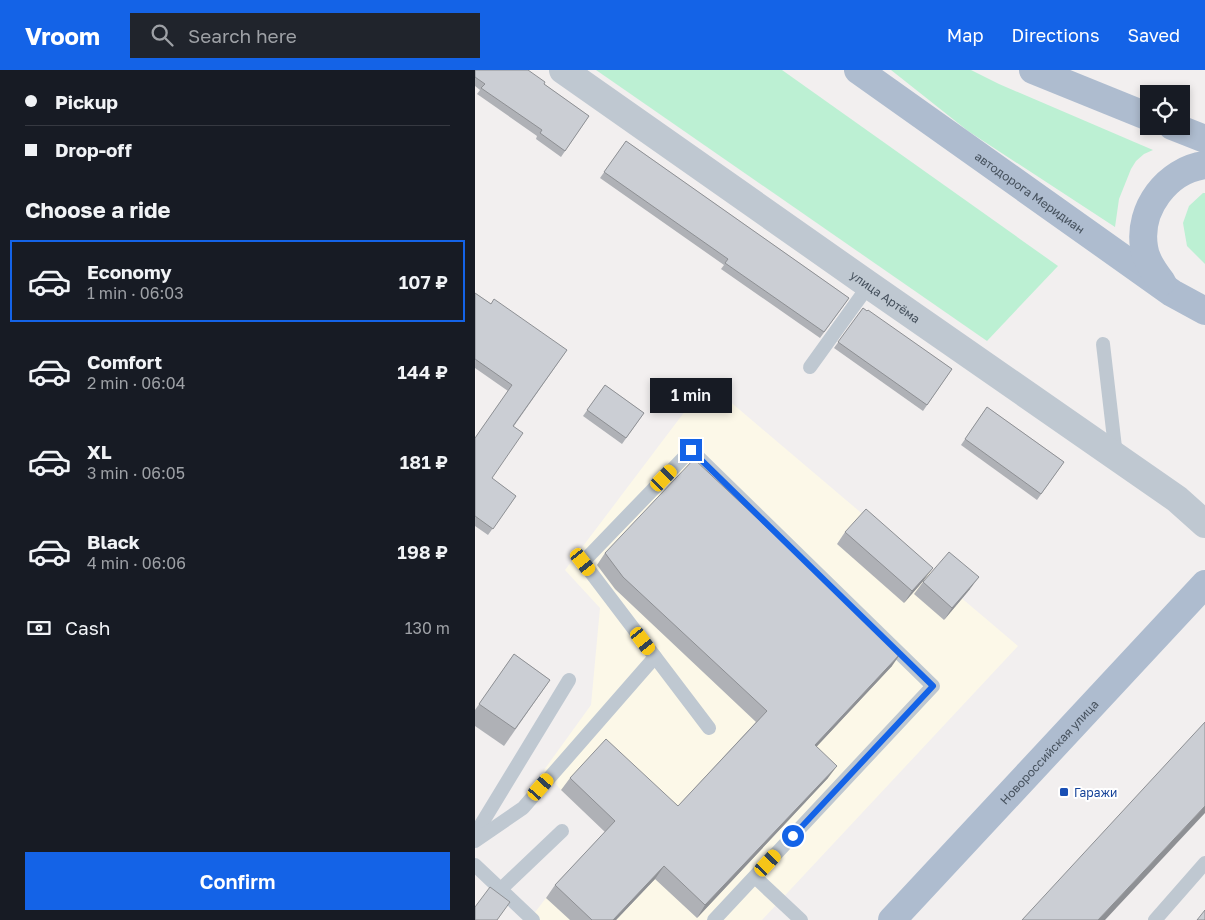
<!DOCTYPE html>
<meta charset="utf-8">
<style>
body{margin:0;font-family:"Golos Text",sans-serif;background:#20242c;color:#f1f3f6;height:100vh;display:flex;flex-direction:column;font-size:19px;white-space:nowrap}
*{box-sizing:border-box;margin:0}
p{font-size:16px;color:#9ea1a6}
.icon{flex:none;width:28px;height:28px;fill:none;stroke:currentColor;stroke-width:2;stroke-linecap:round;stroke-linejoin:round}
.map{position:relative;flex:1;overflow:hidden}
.panel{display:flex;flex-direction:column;background:#171b24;width:475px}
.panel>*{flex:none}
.hud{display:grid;align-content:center;height:110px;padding:0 25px;background:#171b24}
.buttons{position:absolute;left:665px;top:15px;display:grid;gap:10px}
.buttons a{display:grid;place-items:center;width:50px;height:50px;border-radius:0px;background:#171b24;box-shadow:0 2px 8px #0003;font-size:25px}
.end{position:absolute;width:22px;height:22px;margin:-11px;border:6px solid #1463e7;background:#fff;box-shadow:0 0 0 2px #fff}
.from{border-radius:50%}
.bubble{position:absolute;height:35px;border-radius:0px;background:#171b24;box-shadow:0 2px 8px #0003;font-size:16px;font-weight:600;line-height:35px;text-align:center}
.car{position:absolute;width:15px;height:30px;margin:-15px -8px;border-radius:6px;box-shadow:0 0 4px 1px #0007;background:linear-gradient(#f5c518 24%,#345 0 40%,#f5c518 0 76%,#345 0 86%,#f5c518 0)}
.hud b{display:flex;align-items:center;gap:18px;height:48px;font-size:19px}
.hud b+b{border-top:1px solid #363941}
.hud i{width:12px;height:12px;background:#f1f3f6}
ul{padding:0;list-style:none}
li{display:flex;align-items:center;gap:15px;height:82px;margin:0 10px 8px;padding:0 15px;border:2px solid transparent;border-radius:0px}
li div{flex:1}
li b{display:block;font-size:19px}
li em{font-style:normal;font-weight:600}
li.current{border-color:#1463e7}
li>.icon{width:45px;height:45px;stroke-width:1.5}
h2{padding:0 25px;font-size:22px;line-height:60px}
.pay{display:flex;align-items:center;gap:12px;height:55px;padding:0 25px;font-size:19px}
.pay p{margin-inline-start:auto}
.button{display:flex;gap:10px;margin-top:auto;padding:10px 25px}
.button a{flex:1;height:58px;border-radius:0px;background:#1463e7;color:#fff;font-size:20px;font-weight:600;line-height:58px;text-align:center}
header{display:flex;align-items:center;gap:30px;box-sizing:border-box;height:70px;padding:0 25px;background:#1463e7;color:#fff}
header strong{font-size:24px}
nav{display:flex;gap:28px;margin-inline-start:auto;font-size:18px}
.search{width:350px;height:45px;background:#20242c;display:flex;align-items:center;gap:12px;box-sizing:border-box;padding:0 18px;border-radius:0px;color:#9ea1a6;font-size:19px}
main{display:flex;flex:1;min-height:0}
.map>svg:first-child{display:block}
.commercial{fill:#fcf8e8}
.green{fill:#bcf0d3}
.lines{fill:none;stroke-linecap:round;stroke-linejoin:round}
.service{stroke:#bfc8d1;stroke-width:14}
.minor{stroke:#bfc8d1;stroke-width:28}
.primary{stroke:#aebccf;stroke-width:28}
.wall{fill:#afb1b6}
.shaded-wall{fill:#8e9094}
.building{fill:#cbced4;stroke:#8e9094}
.route{stroke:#1463e7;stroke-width:6}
.transit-dot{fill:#1a4fb4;stroke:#fff;stroke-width:2}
.labels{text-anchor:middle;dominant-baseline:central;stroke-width:4;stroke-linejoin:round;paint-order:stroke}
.street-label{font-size:12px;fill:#46515d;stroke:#fff}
.transit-label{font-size:12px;fill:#164399;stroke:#fff;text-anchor:start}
</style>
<header>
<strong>Vroom</strong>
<div class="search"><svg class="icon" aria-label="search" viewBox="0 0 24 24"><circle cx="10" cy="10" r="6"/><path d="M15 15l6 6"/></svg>Search here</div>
<nav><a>Map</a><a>Directions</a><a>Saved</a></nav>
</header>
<main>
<section class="panel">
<div class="hud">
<b><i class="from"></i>Pickup</b>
<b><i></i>Drop-off</b>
</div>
<h2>Choose a ride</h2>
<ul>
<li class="current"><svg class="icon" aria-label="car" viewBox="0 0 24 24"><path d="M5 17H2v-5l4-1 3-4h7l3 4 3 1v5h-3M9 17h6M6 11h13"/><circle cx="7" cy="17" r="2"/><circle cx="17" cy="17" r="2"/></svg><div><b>Economy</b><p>1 min · 06:03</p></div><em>107 ₽</em></li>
<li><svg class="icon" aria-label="car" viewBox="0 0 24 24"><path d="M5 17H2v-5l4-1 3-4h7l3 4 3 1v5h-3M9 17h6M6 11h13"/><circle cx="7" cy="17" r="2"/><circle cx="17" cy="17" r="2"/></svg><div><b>Comfort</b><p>2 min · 06:04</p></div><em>144 ₽</em></li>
<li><svg class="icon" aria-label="car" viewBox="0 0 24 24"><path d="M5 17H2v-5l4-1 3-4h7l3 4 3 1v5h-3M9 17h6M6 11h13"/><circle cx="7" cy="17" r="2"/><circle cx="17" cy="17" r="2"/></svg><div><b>XL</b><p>3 min · 06:05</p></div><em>181 ₽</em></li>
<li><svg class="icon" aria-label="car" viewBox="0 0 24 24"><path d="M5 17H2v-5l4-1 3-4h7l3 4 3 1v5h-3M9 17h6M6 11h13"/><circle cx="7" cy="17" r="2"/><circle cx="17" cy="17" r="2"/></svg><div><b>Black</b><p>4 min · 06:06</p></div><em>198 ₽</em></li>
</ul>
<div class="pay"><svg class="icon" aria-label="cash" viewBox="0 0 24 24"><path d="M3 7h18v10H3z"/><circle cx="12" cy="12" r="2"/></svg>Cash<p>130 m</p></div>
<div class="button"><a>Confirm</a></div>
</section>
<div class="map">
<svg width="730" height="850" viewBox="0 0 730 850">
<rect width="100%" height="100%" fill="#f2efef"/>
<polygon class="commercial" points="232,312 543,576 287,850 54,850 71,828 132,763 86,720 69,700 116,635 125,538 90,500"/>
<g class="green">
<polygon points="121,0 307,0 583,196 512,271"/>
<polygon points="416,0 496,0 524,14 678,80 669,84 661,91 656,99 644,129 640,157 493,61"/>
<polygon points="728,123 730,123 730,194 712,176 708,153 714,136"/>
</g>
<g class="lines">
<g class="service">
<polyline points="628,274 641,386"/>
<polyline points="335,297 394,215"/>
<polyline points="234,658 108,492 216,380 458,616 239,850"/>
<polyline points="4,758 94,610"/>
<polyline points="0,771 48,738 180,587"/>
<polyline points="0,795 58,850"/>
<polyline points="280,807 326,850"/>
<polyline points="26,819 87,761"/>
<polyline points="680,850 730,793"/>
</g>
<path class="minor" id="s1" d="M88,0L394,215L702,429L730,454"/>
<g class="primary">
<path id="s2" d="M383,0L697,223L730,241"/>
<polyline points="558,0 674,47"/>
<polyline points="697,56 730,69"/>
<path d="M687,212C680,203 670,189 669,177C663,139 692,100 730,95"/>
<path id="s3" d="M417,850L730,514"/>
</g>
</g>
<g class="wall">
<polygon points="0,0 69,14 114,46 86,87 61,69 62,66 2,24 5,20 0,16"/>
<polygon points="151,71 374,228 345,268 246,199 249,195 125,108"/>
<polygon points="0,223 16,234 92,280 39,356 17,408 41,426 13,465 0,456 0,368 33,321 0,298"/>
<polygon points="388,238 477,299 448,341 359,278"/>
<polygon points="130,315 169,343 147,374 108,346"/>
<polygon points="512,337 589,392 562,430 486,375"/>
<polygon points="370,462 449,510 429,533 362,474"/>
<polygon points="130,483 417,596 341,677 353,708 222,848 180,809 141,850 95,850 71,828 80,815 130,762 86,720 95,708 203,736 281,652 140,519 122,495"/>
<polygon points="448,512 495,519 469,550 439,524"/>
<polygon points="39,584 75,610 29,676 0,656 0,640"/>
</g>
<g class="shaded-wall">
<polygon points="458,498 449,510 429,533 437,521"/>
<polygon points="504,507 495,519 469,550 477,538"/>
<polygon points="426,583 417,596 331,688 340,675"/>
<polygon points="362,696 353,708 222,848 230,835"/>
<polygon points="730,736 730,743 630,850 623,850"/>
<polygon points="189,796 180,809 141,850 138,850"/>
</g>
<g class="building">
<polygon points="0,0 53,0 70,12 69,14 114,46 90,81 65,63 67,60 6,18 10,14 0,7"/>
<polygon points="151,71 374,228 349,262 250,193 253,189 129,102"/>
<polygon points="0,223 16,234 19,229 92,280 38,356 48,363 17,408 41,426 18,459 0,446 0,368 37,315 0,289"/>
<polygon points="388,238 392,241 393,240 477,299 452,335 363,272"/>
<polygon points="130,315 169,343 151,368 112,340"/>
<polygon points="512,337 589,392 566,424 490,369"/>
<polygon points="219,389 426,583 340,675 362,696 230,835 189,796 138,850 117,850 80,815 140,751 95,708 131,669 203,736 292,641 148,507 130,483"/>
<polygon points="391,439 458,498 437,521 370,462"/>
<polygon points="474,482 504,507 477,538 448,512"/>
<polygon points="39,584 75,610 40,659 4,634"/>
<polygon points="730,652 730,736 623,850 547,850"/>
<polygon points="15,817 35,832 22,850 0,850 0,837"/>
<polygon points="730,840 730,850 722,850"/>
</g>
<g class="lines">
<polyline class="route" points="216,380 458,616 318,766"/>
</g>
<rect class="transit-dot" x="584" y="717" width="10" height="10" rx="2.5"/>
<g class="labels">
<g class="street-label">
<text stroke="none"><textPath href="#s2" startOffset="211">автодорога Меридиан</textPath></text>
<text stroke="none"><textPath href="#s1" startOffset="394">улица Артёма</textPath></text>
<text stroke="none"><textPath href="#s3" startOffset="230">Новороссийская улица</textPath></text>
</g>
<g class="transit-label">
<text x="599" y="722">Гаражи</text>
</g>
</g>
</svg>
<div class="buttons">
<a><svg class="icon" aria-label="locate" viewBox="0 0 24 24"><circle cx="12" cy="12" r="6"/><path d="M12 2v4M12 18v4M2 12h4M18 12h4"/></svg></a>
</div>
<i class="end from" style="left:318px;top:766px"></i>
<i class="end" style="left:216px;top:380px"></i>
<div class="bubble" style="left:175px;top:308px;width:82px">1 min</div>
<i class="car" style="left:189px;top:408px;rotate:44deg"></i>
<i class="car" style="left:108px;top:492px;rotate:142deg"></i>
<i class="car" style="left:168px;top:571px;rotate:143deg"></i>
<i class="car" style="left:66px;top:717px;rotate:41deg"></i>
<i class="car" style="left:293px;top:793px;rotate:43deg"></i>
</div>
</main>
